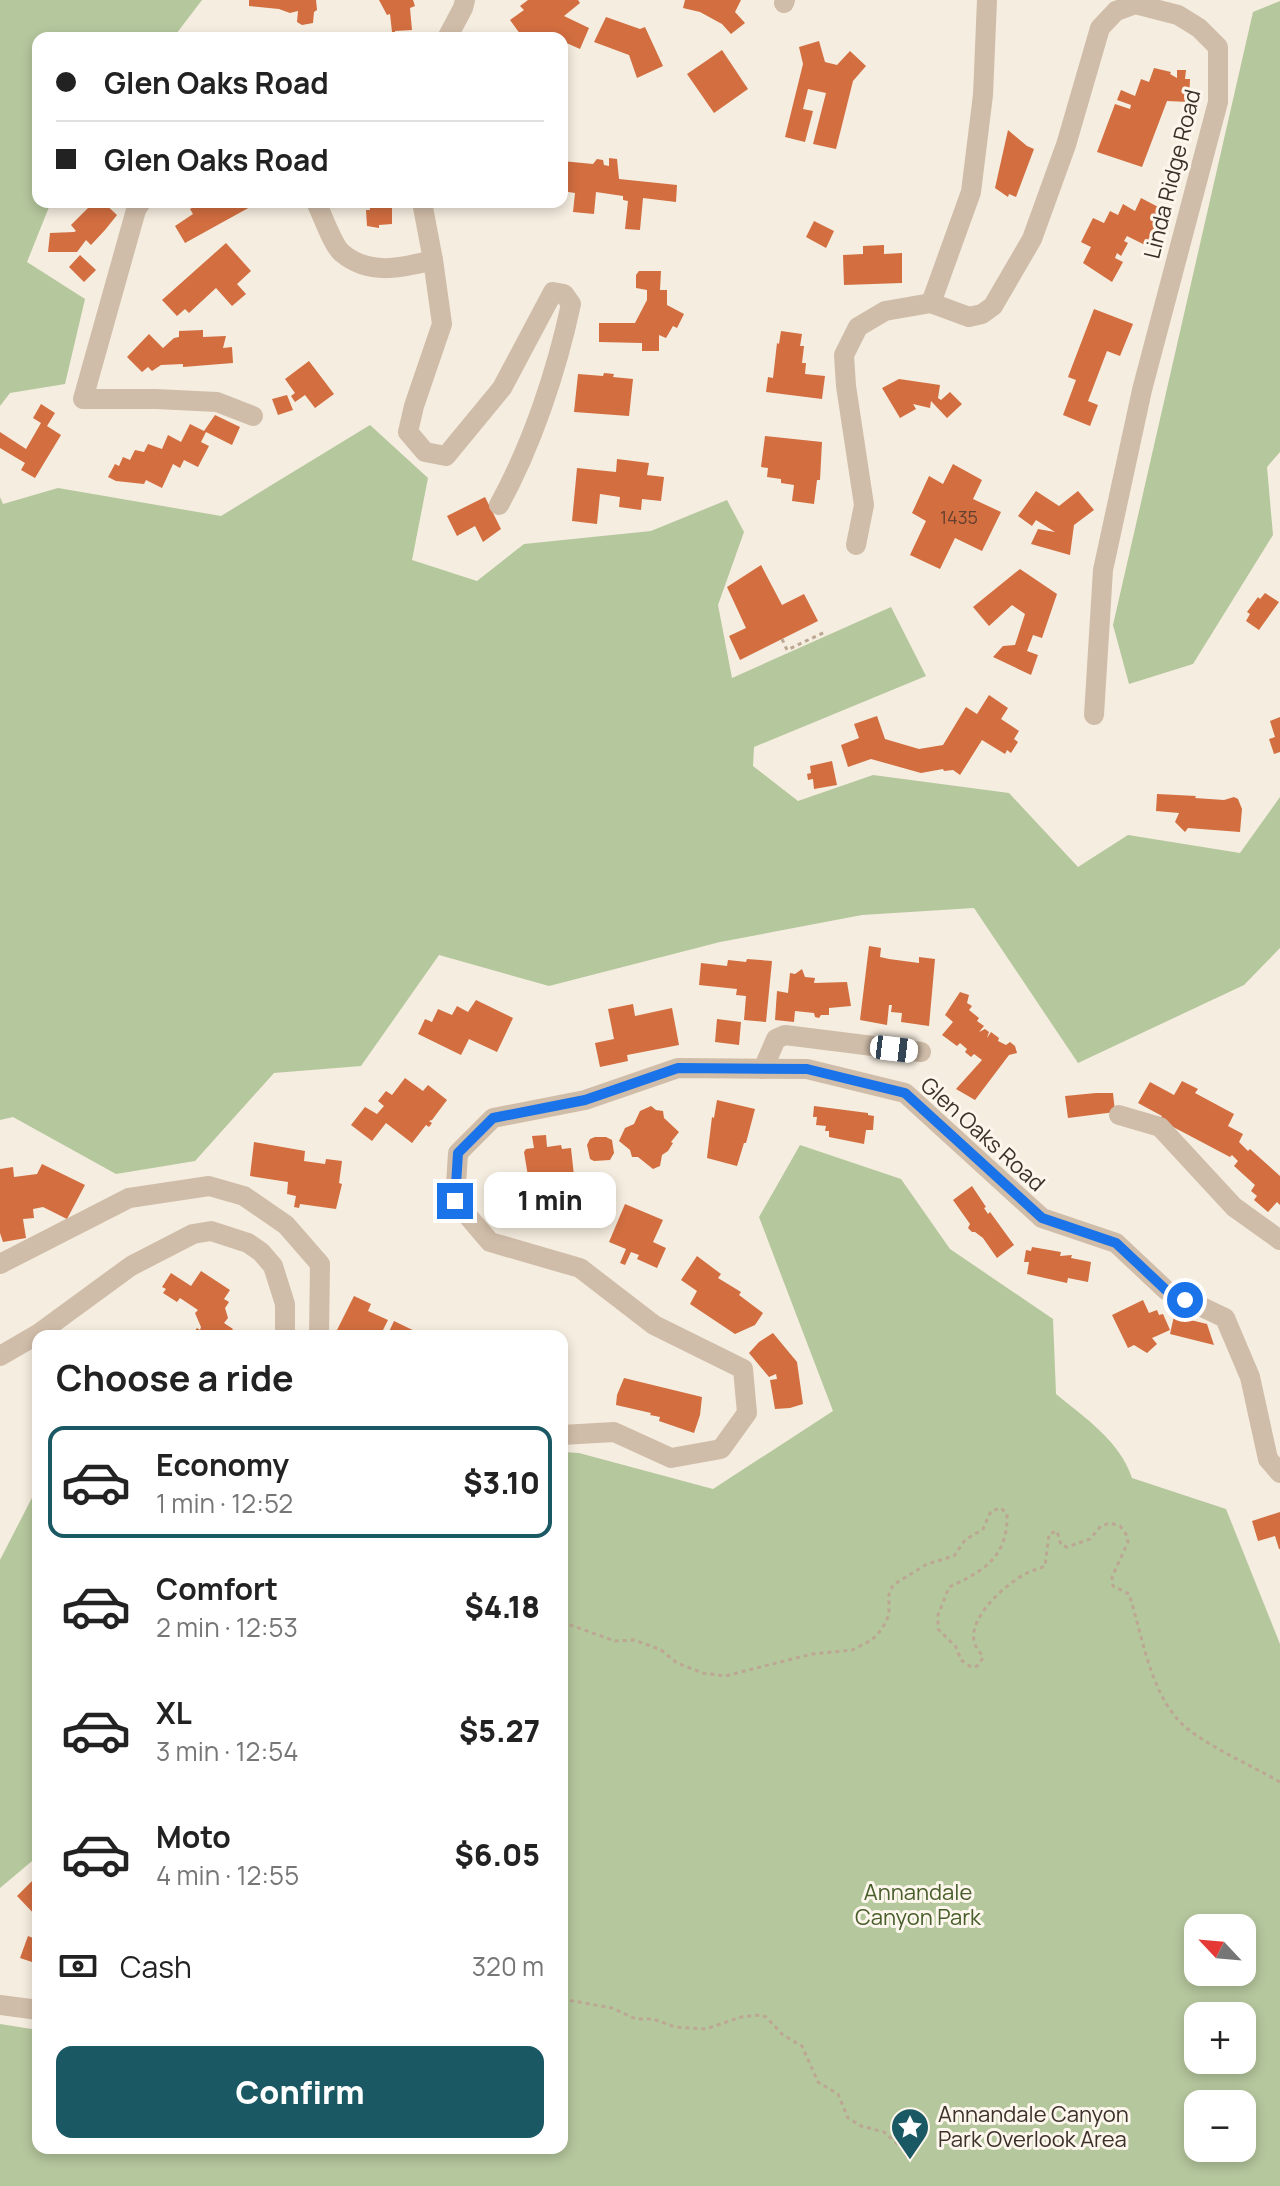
<!DOCTYPE html>
<meta charset="utf-8">
<style>
body{margin:0;font-family:Manrope,sans-serif;background:#f2f2f2;color:#222;height:100vh;display:flex;flex-direction:column;font-size:30px;white-space:nowrap}
*{box-sizing:border-box;margin:0}
p{font-size:26px;color:#767676}
.icon{flex:none;width:44px;height:44px;fill:none;stroke:currentColor;stroke-width:2;stroke-linecap:round;stroke-linejoin:round}
.map{position:relative;flex:1;overflow:hidden}
.sheet{position:absolute;left:32px;top:1330px;width:536px;height:824px;display:flex;flex-direction:column;background:#fff;border-radius:16px;box-shadow:0 4px 12px #0003}
.sheet>*{flex:none}
.hud{position:absolute;left:32px;top:32px;width:536px;height:176px;border-radius:16px;box-shadow:0 4px 12px #0003;display:grid;align-content:center;height:176px;padding:0 24px;background:#fff}
.needle{width:52px;rotate:296deg}
.fabs{position:absolute;left:1184px;top:1914px;display:grid;gap:16px}
.fabs a{display:grid;place-items:center;width:72px;height:72px;border-radius:16px;background:#fff;box-shadow:0 4px 12px #0003;font-size:40px}
.end{position:absolute;width:36px;height:36px;margin:-18px;border:10px solid #1a73e8;background:#fff;box-shadow:0 0 0 4px #fff}
.from{border-radius:50%}
.bubble{position:absolute;height:56px;border-radius:16px;background:#fff;box-shadow:0 4px 12px #0003;font-size:26px;font-weight:800;line-height:56px;text-align:center}
.car{position:absolute;width:24px;height:48px;margin:-24px -12px;border-radius:10px;box-shadow:0 0 6px 2px #0007;background:linear-gradient(#fff 24%,#345 0 40%,#fff 0 76%,#345 0 86%,#fff 0)}
.hud b{display:flex;align-items:center;gap:28px;height:76px;font-size:30px}
.hud b+b{border-top:2px solid #e0e0e0}
.hud i{width:20px;height:20px;background:#222}
ul{padding:0;list-style:none}
li{display:flex;align-items:center;gap:24px;height:112px;margin:0 16px 12px;padding:0 8px;border:4px solid transparent;border-radius:16px}
li div{flex:1}
li b{display:block;font-size:30px}
li em{font-style:normal;font-weight:800}
li.current{border-color:#1a5863}
li>.icon{width:72px;height:72px;stroke-width:1.5}
h2{padding:0 24px;font-size:36px;line-height:96px}
.pay{display:flex;align-items:center;gap:20px;height:88px;padding:0 24px;font-size:30px}
.pay p{margin-inline-start:auto}
.primary-button{display:flex;gap:16px;margin-top:auto;padding:16px 24px}
.primary-button a{flex:1;height:92px;border-radius:16px;background:#1a5863;color:#fff;font-size:32px;font-weight:800;line-height:92px;text-align:center}
.map>svg:first-child{display:block}
.green{fill:#b5c79d;fill-rule:evenodd}
.building{fill:#d26e40}
.lines{fill:none;stroke-linecap:round;stroke-linejoin:round}
.path{stroke:#bca793;stroke-width:3;stroke-dasharray:4 4;stroke-linecap:butt}
.minor{stroke:#d0bda9;stroke-width:20}
.route{stroke:#1a73e8;stroke-width:10}
.labels{text-anchor:middle;dominant-baseline:central;stroke-width:6;stroke-linejoin:round;paint-order:stroke}
.number-label{font-size:18px;fill:#62402f}
.street-label{font-size:22px;fill:#3c3129;stroke:#fcf6ec}
.park-label{font-size:22px;fill:#475d2a;stroke:#fcf6ec}
.poi-label{font-size:22px;fill:#3c3129;stroke:#fcf6ec;text-anchor:start}
</style>
<div class="map">
<svg width="1280" height="2186" viewBox="0 0 1280 2186">
<rect width="100%" height="100%" fill="#f5eddf"/>
<g class="green">
<polygon points="0,0 202,0 173,38 38,38 38,202 51,202 27,262 85,299 65,384 10,393 0,406"/>
<polygon points="1280,1 1280,452 1267,467 1273,535 1193,664 1129,684 1113,625 1253,12"/>
<polygon points="370,425 428,478 412,560 477,581 524,544 651,531 727,500 744,532 718,605 732,678 891,607 926,676 754,747 753,766 798,801 873,775 1009,793 1078,867 1128,835 1240,853 1280,797 1280,948 1244,985 1078,1063 974,908 862,915 720,942 549,986 439,955 361,1066 274,1073 195,1161 116,1174 13,1117 0,1120 0,497 3,504 58,488 221,516"/>
<path d="M800,1145L901,1179L950,1249L1053,1319L1056,1394C1085,1418 1120,1441 1132,1478L1226,1509L1280,1644V2186H0V2024L38,2030V2148H562V1452L579,1453L713,1489L833,1411L759,1217ZM1198,1928H1242V1972H1198ZM1242,2016V2060H1198V2016ZM1242,2104V2148H1198V2104Z"/>
<polygon points="38,1486 38,1856 0,1888 0,1560"/>
</g>
<g class="building">
<polygon points="249,0 316,0 317,10 314,12 313,23 302,25 297,22 298,11 290,13 279,9 249,6"/>
<polygon points="379,0 413,0 415,6 410,8 412,30 395,31 395,38 378,38 378,32 392,32 390,14 387,15"/>
<polygon points="528,0 578,0 580,3 564,16 589,28 580,49 562,41 562,38 548,35 545,37 543,34 537,38 523,38 510,20 524,10 520,6"/>
<polygon points="685,0 741,0 735,12 745,23 731,34 722,24 700,12 683,8"/>
<polygon points="606,17 640,29 645,27 663,66 637,78 629,55 594,42"/>
<polygon points="819,41 825,62 837,65 850,51 866,66 853,81 836,149 813,144 826,93 808,89 803,109 813,111 805,142 785,137 803,64 799,47"/>
<polygon points="722,50 748,89 714,113 687,74"/>
<polygon points="1154,68 1171,72 1170,74 1177,78 1177,70 1186,70 1185,79 1190,79 1189,102 1167,101 1142,167 1097,152 1115,104 1130,109 1131,105 1117,100 1121,90 1135,96 1141,79 1149,82"/>
<polygon points="1008,130 1027,146 1034,149 1016,197 1009,194 1008,197 995,188"/>
<polygon points="609,158 617,159 619,179 677,185 676,202 643,198 640,230 625,229 628,201 623,200 623,196 596,192 594,214 573,212 575,193 562,191 562,161 593,164 597,159 603,160 604,165 609,166"/>
<polygon points="1141,198 1162,209 1154,223 1158,225 1147,246 1127,236 1124,241 1128,243 1121,256 1117,253 1115,258 1123,262 1112,282 1083,263 1091,247 1081,242 1093,218 1104,223 1110,211 1118,215 1123,204 1135,211"/>
<polygon points="94,202 103,202 117,215 105,230 91,245 86,240 77,252 48,252 50,233 74,232 76,231 71,225"/>
<polygon points="202,202 259,202 185,243 175,226 193,214 190,209"/>
<polygon points="369,202 387,202 387,207 392,207 392,224 379,225 379,228 367,226 366,210 370,210"/>
<polygon points="814,221 834,231 826,248 806,237"/>
<polygon points="226,243 251,271 237,284 246,294 232,306 216,288 189,313 185,309 177,316 162,300"/>
<polygon points="884,245 884,254 902,253 902,283 844,285 843,255 863,254 863,246"/>
<polygon points="80,255 96,270 84,282 69,267"/>
<polygon points="639,271 661,271 660,290 667,290 667,305 684,314 677,328 673,326 666,338 659,335 659,351 642,351 642,343 599,342 599,323 635,323 647,300 647,290 636,288 636,275"/>
<polygon points="1094,309 1133,324 1120,356 1107,351 1088,401 1098,405 1090,426 1063,415 1076,380 1068,377"/>
<polygon points="203,330 203,337 226,336 223,348 232,347 233,363 183,367 183,364 161,365 152,371 148,367 142,372 127,357 149,334 163,348 174,338 179,337 179,331"/>
<polygon points="781,331 802,334 800,346 804,346 802,363 806,363 805,374 825,376 822,399 766,392 768,377 773,378 777,343 779,344"/>
<polygon points="309,361 334,394 315,408 305,395 295,402 291,396 295,393 285,379"/>
<polygon points="604,373 614,374 613,377 633,379 629,416 574,412 578,374 603,376"/>
<polygon points="899,379 940,385 938,398 941,400 950,392 962,404 947,418 931,401 930,408 913,404 916,409 900,418 882,388"/>
<polygon points="287,395 293,410 278,415 272,399"/>
<polygon points="41,404 55,413 47,426 61,435 35,478 21,470 25,463 0,448 0,432 26,449 41,423 33,418"/>
<polygon points="215,415 240,427 232,445 206,432 201,442 209,446 198,467 184,460 180,468 173,464 162,488 146,480 144,484 116,481 108,477 115,464 119,466 123,457 130,460 135,450 144,452 148,444 162,449 168,435 181,442 190,424 204,431"/>
<polygon points="765,436 822,442 820,480 817,480 814,504 792,501 794,485 781,483 781,479 767,477 768,468 761,467"/>
<polygon points="617,459 649,463 647,475 664,477 661,501 642,499 641,510 619,507 620,497 600,494 597,524 572,521 577,468 616,472"/>
<polygon points="953,464 982,480 973,499 1001,512 982,551 955,538 940,569 910,555 926,521 912,513 929,476 943,484"/>
<polygon points="1036,491 1059,506 1078,491 1094,510 1074,525 1070,555 1031,544 1038,529 1055,532 1036,520 1032,526 1018,516"/>
<polygon points="485,497 501,529 483,542 475,526 457,536 447,516"/>
<polygon points="761,565 782,605 804,594 818,621 740,660 729,636 746,628 727,587"/>
<polygon points="1020,569 1057,594 1042,638 1033,635 1027,651 1038,655 1031,675 993,657 1003,646 1015,645 1025,614 1012,605 989,626 973,607"/>
<polygon points="1265,593 1279,602 1259,630 1246,621 1250,614 1247,612 1258,597 1260,599"/>
<polygon points="989,695 1008,708 1001,719 1019,731 1014,739 1018,742 1011,753 1007,750 1005,754 982,740 960,775 953,770 944,771 943,769 921,773 871,759 848,767 841,745 859,738 854,724 877,716 885,739 919,749 943,745 966,707 977,714"/>
<polygon points="1280,717 1280,752 1274,754 1269,739 1275,737 1270,721"/>
<polygon points="832,761 837,785 814,789 813,779 808,780 807,774 811,773 810,766"/>
<polygon points="1157,794 1196,796 1195,798 1224,800 1234,797 1238,799 1242,809 1240,832 1188,828 1185,832 1175,822 1179,813 1156,811"/>
<polygon points="869,946 881,948 880,957 889,959 919,963 919,957 935,959 929,1026 901,1022 902,1013 891,1012 892,1005 889,1005 887,1025 860,1020"/>
<polygon points="747,959 772,961 766,1022 744,1020 746,996 736,995 737,989 699,985 701,963 727,966 728,960 746,962"/>
<polygon points="802,969 805,977 815,978 814,983 847,982 851,1006 829,1008 829,1015 821,1015 819,1018 815,1017 814,1013 795,1011 794,1022 775,1020 777,991 788,993 790,973 795,974"/>
<polygon points="960,992 969,995 967,1003 972,1006 969,1010 979,1018 977,1021 984,1026 979,1032 985,1029 989,1032 987,1038 991,1032 999,1038 998,1041 1006,1045 1010,1042 1015,1046 1017,1053 1009,1055 975,1100 956,1089 982,1060 974,1054 971,1057 965,1052 967,1049 960,1043 957,1046 942,1035 953,1022 945,1015"/>
<polygon points="476,1000 513,1018 497,1052 469,1039 461,1055 418,1034 425,1019 432,1022 438,1009 452,1015 457,1006 468,1012"/>
<polygon points="633,1004 635,1016 672,1008 679,1045 627,1055 628,1061 600,1067 595,1043 614,1039 608,1009"/>
<polygon points="717,1019 741,1022 739,1045 715,1042"/>
<polygon points="405,1078 423,1091 428,1085 447,1100 432,1120 429,1121 432,1123 429,1127 426,1125 412,1143 386,1123 372,1141 351,1125 365,1107 377,1114 384,1106 378,1101 386,1091 392,1095"/>
<polygon points="1182,1081 1198,1089 1195,1093 1234,1114 1228,1126 1243,1134 1239,1142 1248,1151 1250,1149 1280,1176 1280,1205 1277,1202 1268,1212 1254,1200 1257,1196 1251,1191 1255,1185 1234,1166 1238,1161 1232,1155 1230,1157 1160,1120 1162,1116 1138,1103 1150,1082 1174,1095"/>
<polygon points="1096,1093 1113,1093 1115,1112 1068,1118 1065,1096"/>
<polygon points="717,1100 755,1109 746,1143 744,1143 737,1166 707,1158 712,1117 714,1118"/>
<polygon points="651,1106 656,1110 663,1111 664,1118 679,1132 671,1142 673,1143 668,1151 662,1155 660,1166 653,1169 638,1157 632,1157 630,1150 619,1141 625,1128 634,1124 640,1111"/>
<polygon points="814,1106 868,1113 868,1115 874,1116 873,1130 866,1130 864,1144 829,1137 829,1131 825,1131 826,1126 816,1125 817,1117 813,1117"/>
<polygon points="546,1135 547,1147 561,1145 562,1149 571,1148 574,1176 565,1178 567,1197 556,1201 556,1198 545,1200 510,1221 498,1201 529,1182 524,1152 526,1149 534,1148 532,1136"/>
<polygon points="595,1137 606,1137 612,1140 614,1153 610,1160 594,1161 590,1159 587,1145 590,1139"/>
<polygon points="254,1142 305,1151 304,1161 325,1164 326,1159 342,1161 339,1183 342,1184 336,1209 300,1204 299,1208 294,1207 296,1196 287,1194 288,1182 250,1176"/>
<polygon points="42,1164 85,1185 67,1219 43,1207 33,1209 34,1218 23,1219 26,1238 3,1242 0,1233 0,1169 13,1167 14,1177 37,1174"/>
<polygon points="972,1186 986,1207 984,1208 988,1214 990,1212 1014,1245 997,1258 983,1238 975,1232 972,1232 968,1228 970,1224 953,1200"/>
<polygon points="625,1204 663,1220 653,1242 666,1248 657,1268 637,1259 639,1255 631,1252 625,1265 620,1263 626,1249 609,1242"/>
<polygon points="1032,1247 1061,1252 1060,1256 1072,1255 1071,1258 1091,1262 1088,1282 1068,1278 1067,1283 1027,1274 1029,1262 1024,1262 1026,1250 1031,1251"/>
<polygon points="697,1256 721,1274 718,1278 741,1292 739,1295 763,1313 755,1325 735,1334 690,1304 697,1291 681,1280"/>
<polygon points="201,1271 230,1290 224,1299 229,1302 225,1308 228,1318 224,1323 233,1329 228,1336 191,1336 197,1328 200,1330 201,1327 195,1313 198,1310 180,1298 177,1302 163,1293 166,1289 162,1287 171,1273 191,1286"/>
<polygon points="354,1296 371,1304 368,1311 388,1320 380,1336 334,1336"/>
<polygon points="1143,1300 1149,1313 1157,1310 1159,1315 1163,1314 1170,1330 1152,1338 1157,1344 1147,1353 1134,1345 1128,1348 1112,1315"/>
<polygon points="1174,1316 1207,1324 1214,1345 1170,1334"/>
<polygon points="394,1321 425,1336 387,1336"/>
<polygon points="773,1333 797,1362 803,1404 790,1408 775,1409 770,1380 777,1379 776,1374 769,1377 749,1353 759,1342"/>
<polygon points="624,1378 702,1397 700,1415 694,1433 659,1421 660,1417 650,1415 651,1413 616,1405 617,1395"/>
<polygon points="1280,1512 1280,1549 1279,1549 1275,1536 1258,1541 1252,1521"/>
<polygon points="35,1878 38,1881 38,1918 17,1896"/>
<polygon points="28,1936 38,1940 38,1964 20,1958"/>
</g>
<g class="lines">
<g class="path">
<polyline points="782,639 787,650 825,632"/>
<path d="M562,1622L615,1641L634,1640L648,1645L661,1650L677,1663L703,1673L725,1676L812,1654L852,1650L872,1640L882,1629L889,1615V1594L893,1585L927,1564L954,1556L965,1540L983,1529L991,1511L1001,1508L1007,1514C1008,1557 984,1571 949,1587L938,1615V1629L956,1647L961,1660L971,1667L977,1666L983,1658C981,1652 975,1648 974,1641C969,1616 1007,1583 1027,1573C1033,1570 1039,1569 1045,1566L1049,1534L1057,1531L1061,1545L1067,1547L1090,1539L1101,1526L1110,1523L1120,1526L1126,1534L1128,1542L1112,1577L1113,1586L1129,1594C1144,1640 1151,1704 1193,1733C1220,1752 1252,1766 1280,1782"/>
<polyline points="562,1999 612,2008 636,2019 653,2019 675,2027 706,2029 741,2017 760,2015 766,2017 783,2035 802,2046 818,2082 838,2094 848,2118 861,2126 884,2132 900,2146 910,2161"/>
</g>
<g class="minor">
<polyline points="987,0 983,95 971,192 931,303 969,317 982,314 993,306 1032,239 1066,145 1100,28 1116,11 1135,4 1178,15 1199,28 1218,47 1218,102 1142,390 1103,570 1094,715"/>
<polyline points="784,3 785,0"/>
<polyline points="447,38 463,8 465,0"/>
<polyline points="141,202 136,210 83,399 156,399 217,402 253,416"/>
<path d="M316,202C322,214 333,246 342,253C369,276 402,268 433,260"/>
<path d="M422,202L433,260L442,324L414,406L408,432L425,452L446,456L502,388L553,292L564,294L571,304C557,370 532,445 499,505"/>
<polyline points="856,545 864,505 846,386 844,355 858,327 885,311 931,303"/>
<polyline points="763,1069 776,1039 785,1035 921,1052"/>
<polyline points="1119,1115 1160,1127 1234,1207 1280,1240"/>
<polyline points="0,1264 129,1198 209,1186 244,1196 286,1225 320,1264 319,1336"/>
<polyline points="0,1356 38,1334 131,1266 193,1234 211,1231 248,1243 261,1252 273,1266 285,1304 285,1336"/>
<polyline points="562,1435 614,1432 671,1458 721,1449 747,1413 743,1369 654,1325 580,1268 490,1242 455,1201 458,1153 493,1118 585,1100 678,1068 807,1069 905,1093 1042,1218 1116,1243 1166,1290 1225,1318 1250,1377 1268,1459 1280,1473"/>
<polyline points="0,2005 38,2010"/>
</g>
</g>
<g class="lines">
<polyline class="route" points="455,1201 458,1153 493,1118 585,1100 678,1068 807,1069 905,1093 1042,1218 1116,1243 1166,1290 1185,1300"/>
</g>
<defs>
<symbol id="sight-pin" viewBox="-11 -11 22 30"><path d="M0 17L-7.5 6A9.5 9.5 0 1 1 7.5 6Z" fill="#1a5863" stroke="#fcf6ec"/><path d="M0-6L1.8-2.2L6-1.7L2.9 1.2L3.7 5.4L0 3.3L-3.7 5.4L-2.9 1.2L-6-1.7L-1.8-2.2Z" fill="#fff"/></symbol>
</defs>
<g fill-rule="evenodd">
<use href="#sight-pin" x="888" y="2105" width="44" height="60"/>
</g>
<g class="labels">
<g class="number-label">
<text x="959" y="517">1435</text>
</g>
<g class="street-label">
<text transform="translate(1172 174) rotate(-76)">Linda Ridge Road</text>
<text transform="translate(983 1134) rotate(42)">Glen Oaks Road</text>
</g>
<g class="park-label">
<text x="918" y="1892">Annandale<tspan x="918" dy="25">Canyon Park</tspan></text>
</g>
<g class="poi-label">
<text x="938" y="2114">Annandale Canyon<tspan x="938" dy="25">Park Overlook Area</tspan></text>
</g>
</g>
</svg>
<div class="fabs">
<a><svg class="needle" viewBox="-14 -14 28 28"><path d="M0-13l5 13h-10z" fill="#e53935"/><path d="M0 13l5-13h-10z" fill="#767676"/></svg></a>
<a>+</a>
<a>−</a>
</div>
<i class="end from" style="left:1185px;top:1300px"></i>
<i class="end" style="left:455px;top:1201px"></i>
<div class="bubble" style="left:484px;top:1172px;width:132px">1 min</div>
<i class="car" style="left:894px;top:1049px;rotate:97deg"></i>
<div class="hud">
<b><i class="from"></i>Glen Oaks Road</b>
<b><i></i>Glen Oaks Road</b>
</div>
<section class="sheet">
<h2>Choose a ride</h2>
<ul>
<li class="current"><svg class="icon" aria-label="car" viewBox="0 0 24 24"><path d="M5 17H2v-5l4-1 3-4h7l3 4 3 1v5h-3M9 17h6M6 11h13"/><circle cx="7" cy="17" r="2"/><circle cx="17" cy="17" r="2"/></svg><div><b>Economy</b><p>1 min · 12:52</p></div><em>$3.10</em></li>
<li><svg class="icon" aria-label="car" viewBox="0 0 24 24"><path d="M5 17H2v-5l4-1 3-4h7l3 4 3 1v5h-3M9 17h6M6 11h13"/><circle cx="7" cy="17" r="2"/><circle cx="17" cy="17" r="2"/></svg><div><b>Comfort</b><p>2 min · 12:53</p></div><em>$4.18</em></li>
<li><svg class="icon" aria-label="car" viewBox="0 0 24 24"><path d="M5 17H2v-5l4-1 3-4h7l3 4 3 1v5h-3M9 17h6M6 11h13"/><circle cx="7" cy="17" r="2"/><circle cx="17" cy="17" r="2"/></svg><div><b>XL</b><p>3 min · 12:54</p></div><em>$5.27</em></li>
<li><svg class="icon" aria-label="car" viewBox="0 0 24 24"><path d="M5 17H2v-5l4-1 3-4h7l3 4 3 1v5h-3M9 17h6M6 11h13"/><circle cx="7" cy="17" r="2"/><circle cx="17" cy="17" r="2"/></svg><div><b>Moto</b><p>4 min · 12:55</p></div><em>$6.05</em></li>
</ul>
<div class="pay"><svg class="icon" aria-label="cash" viewBox="0 0 24 24"><path d="M3 7h18v10H3z"/><circle cx="12" cy="12" r="2"/></svg>Cash<p>320 m</p></div>
<div class="primary-button"><a>Confirm</a></div>
</section>
</div>
